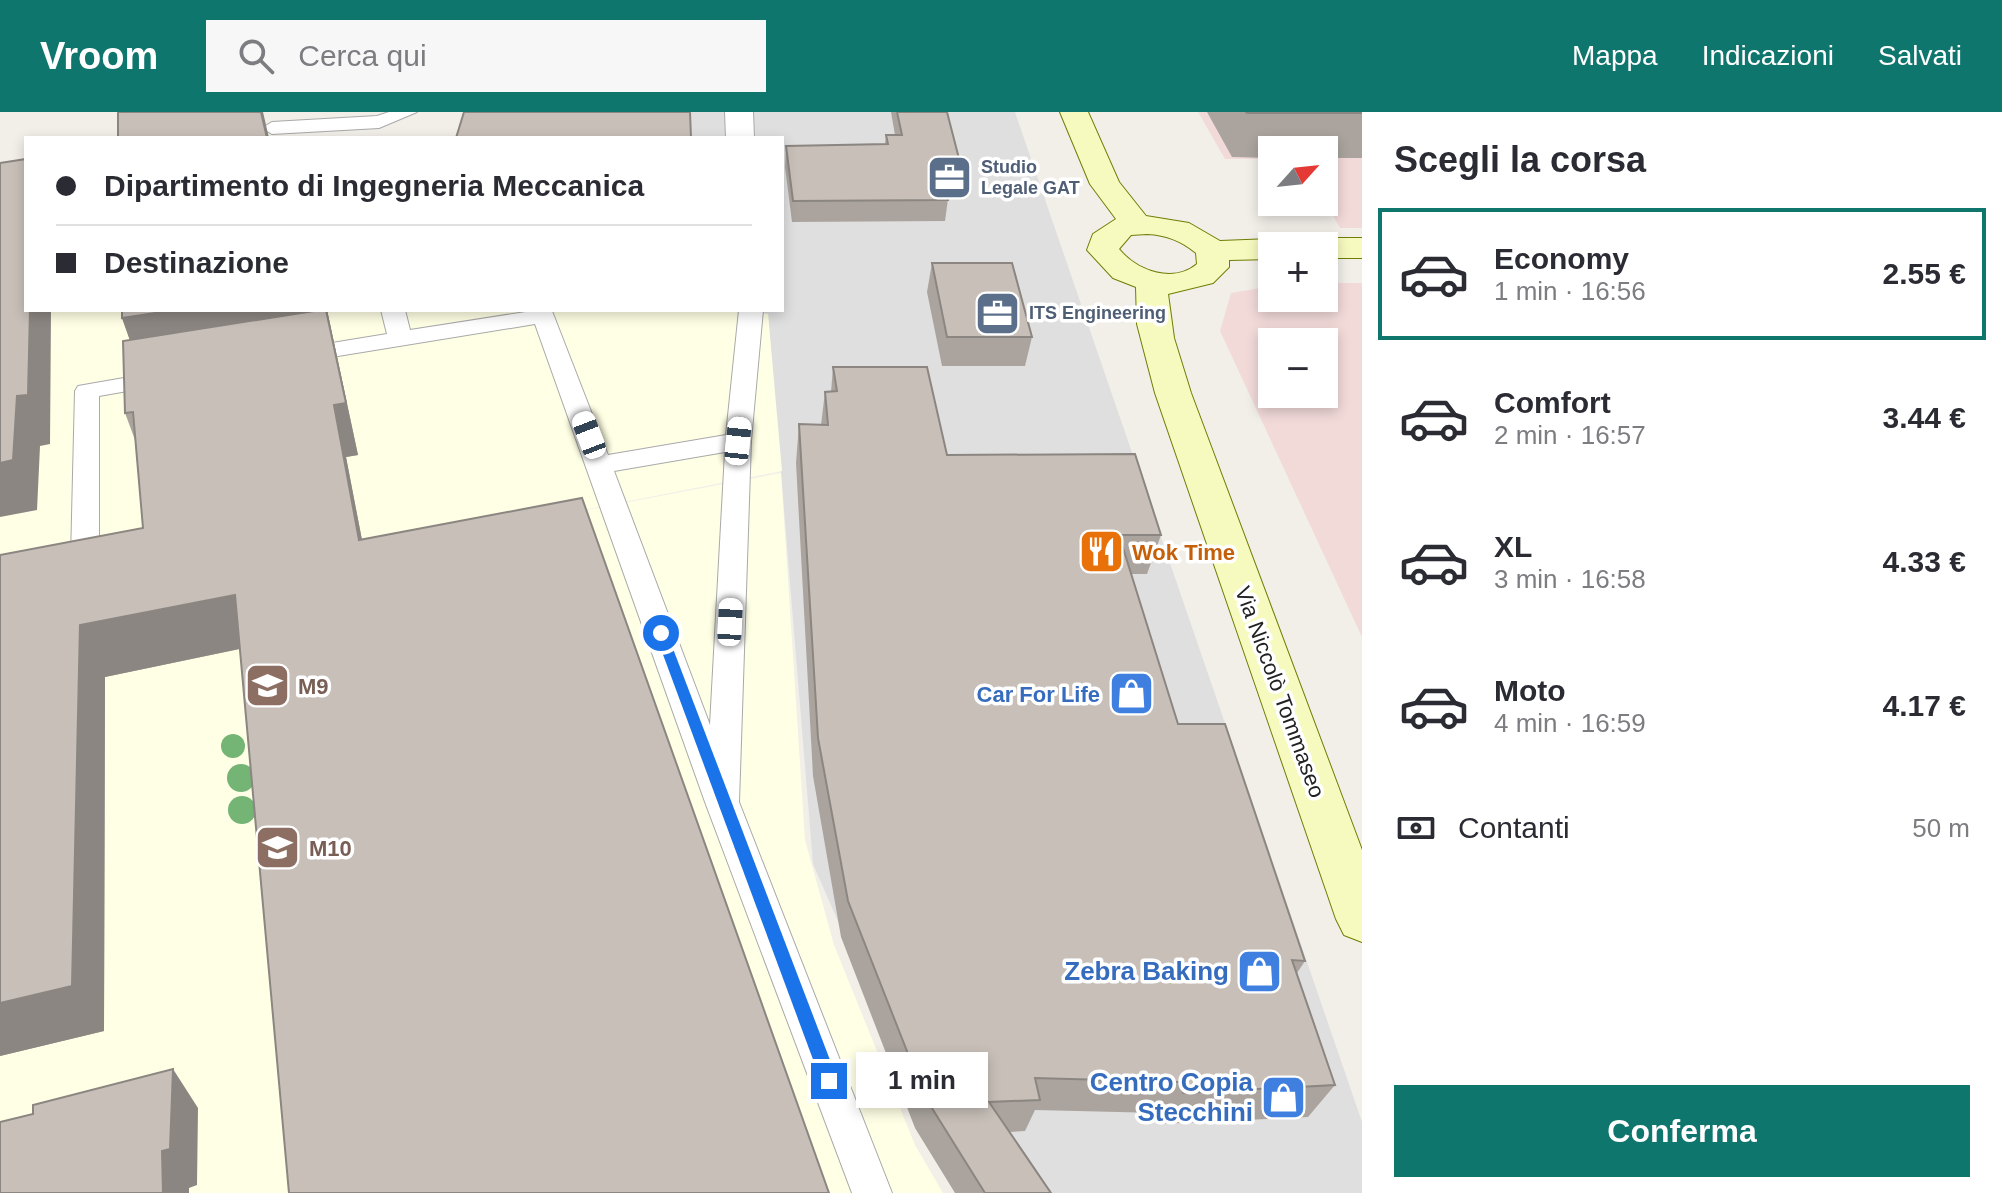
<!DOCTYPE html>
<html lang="it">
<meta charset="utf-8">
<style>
body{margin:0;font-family:Arial,sans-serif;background:#f7f7f7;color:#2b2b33;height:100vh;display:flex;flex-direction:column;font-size:30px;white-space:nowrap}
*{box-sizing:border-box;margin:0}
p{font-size:26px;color:#7c7c81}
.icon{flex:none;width:44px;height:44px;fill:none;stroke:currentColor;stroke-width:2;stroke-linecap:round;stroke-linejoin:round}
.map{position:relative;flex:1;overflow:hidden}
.side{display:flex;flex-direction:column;background:#fff;width:640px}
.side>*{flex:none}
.guide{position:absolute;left:24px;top:24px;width:760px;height:176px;border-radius:0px;box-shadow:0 4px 12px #0003;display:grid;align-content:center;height:176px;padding:0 32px;background:#fff}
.needle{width:52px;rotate:63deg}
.fabs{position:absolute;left:1258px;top:24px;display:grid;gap:16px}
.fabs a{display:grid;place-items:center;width:80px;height:80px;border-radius:0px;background:#fff;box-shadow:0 4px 12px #0003;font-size:40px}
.end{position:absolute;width:36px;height:36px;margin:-18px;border:10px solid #1a73e8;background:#fff;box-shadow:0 0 0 4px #fff}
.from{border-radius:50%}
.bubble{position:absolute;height:56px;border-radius:0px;background:#fff;box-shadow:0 4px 12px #0003;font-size:26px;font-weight:600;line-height:56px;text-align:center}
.car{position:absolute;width:24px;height:48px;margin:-24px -12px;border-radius:10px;box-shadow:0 0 6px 2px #0007;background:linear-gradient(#fff 24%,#345 0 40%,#fff 0 76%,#345 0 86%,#fff 0)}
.guide b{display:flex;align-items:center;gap:28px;height:76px;font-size:30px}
.guide b+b{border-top:2px solid #e1e1e2}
.guide i{width:20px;height:20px;background:#2b2b33}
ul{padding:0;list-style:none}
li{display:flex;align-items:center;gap:24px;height:132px;margin:0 16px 12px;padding:0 16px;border:4px solid transparent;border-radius:0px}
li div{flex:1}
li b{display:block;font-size:30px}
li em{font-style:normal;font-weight:600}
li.active{border-color:#0f766e}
li>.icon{width:72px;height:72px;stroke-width:1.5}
h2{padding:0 32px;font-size:36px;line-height:96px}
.pay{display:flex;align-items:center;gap:20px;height:88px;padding:0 32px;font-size:30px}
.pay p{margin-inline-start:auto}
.button{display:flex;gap:16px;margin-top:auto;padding:16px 32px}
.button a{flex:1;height:92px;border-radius:0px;background:#0f766e;color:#fff;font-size:32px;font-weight:600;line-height:92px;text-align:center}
header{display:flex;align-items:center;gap:48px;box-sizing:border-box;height:112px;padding:0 40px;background:#0f766e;color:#fff}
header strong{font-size:38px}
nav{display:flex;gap:44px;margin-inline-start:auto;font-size:28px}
.search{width:560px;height:72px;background:#f7f7f7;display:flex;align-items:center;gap:20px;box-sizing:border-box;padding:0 28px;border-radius:0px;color:#7c7c81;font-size:30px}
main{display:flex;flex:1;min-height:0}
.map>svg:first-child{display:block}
.residential{fill:#e0dfdf}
.commercial{fill:#f2dad9;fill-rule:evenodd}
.education{fill:#ffffe5}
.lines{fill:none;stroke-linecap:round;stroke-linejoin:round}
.lane-casing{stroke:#a9a9a9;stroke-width:2}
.street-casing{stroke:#a9a9a9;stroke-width:2}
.secondary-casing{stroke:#707d05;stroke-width:2}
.lane{fill:#fff;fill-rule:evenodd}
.street{fill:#fff;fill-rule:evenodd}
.secondary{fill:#f7fabf;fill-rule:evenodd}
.tree{fill:#74b475}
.wall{fill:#aba49e}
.shaded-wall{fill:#8b8681}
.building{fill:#c7bfb8;stroke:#8b8681;stroke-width:2}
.route{fill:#1a73e8}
.labels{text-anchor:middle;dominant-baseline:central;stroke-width:7;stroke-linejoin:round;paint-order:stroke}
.far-service-label{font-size:18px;font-weight:bold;fill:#4e5e75;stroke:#fff;text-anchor:start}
.food-label{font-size:22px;font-weight:bold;fill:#c56008;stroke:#fff;text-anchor:start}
.education-label{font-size:22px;font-weight:bold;fill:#785e54;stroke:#fff;text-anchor:start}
.street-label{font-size:22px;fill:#222;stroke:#fff}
.shop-label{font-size:22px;font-weight:bold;fill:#366cbe;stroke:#fff;text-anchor:end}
.near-shop-label{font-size:26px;font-weight:bold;fill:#366cbe;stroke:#fff;text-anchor:end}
</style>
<header>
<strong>Vroom</strong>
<div class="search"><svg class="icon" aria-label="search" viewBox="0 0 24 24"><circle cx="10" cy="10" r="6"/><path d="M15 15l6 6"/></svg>Cerca qui</div>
<nav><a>Mappa</a><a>Indicazioni</a><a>Salvati</a></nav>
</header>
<main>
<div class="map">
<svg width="1362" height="1081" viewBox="0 0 1362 1081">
<rect width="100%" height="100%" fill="#f2efe9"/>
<polygon class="residential" points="470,0 1015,0 1362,1010 1362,1081 956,1081 813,752 768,202 730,198 782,198 782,26 462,26"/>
<g class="commercial">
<polygon points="1198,0 1362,0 1362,116 1340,116 1324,88 1324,38 1272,38 1272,47 1225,47"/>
<path d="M1324,171H1362V525L1220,219L1231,181L1272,174V186H1324ZM1272,230H1324V282H1272Z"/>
</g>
<polygon class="education" points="26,49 26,198 730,198 768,202 782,359 461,422 781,361 805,728 834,833 915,1033 943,1081 0,1081 0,51"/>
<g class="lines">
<defs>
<g id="lane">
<polygon points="389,0 417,0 379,16 272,22 262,16 272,10 377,4"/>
<path d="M381,198H405L410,218L538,198L552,199L608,343L726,323L739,198H763L751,329L739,690L892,1081H852L705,690L535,212L295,251L283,244L295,237L387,222ZM725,340L710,613L614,359Z"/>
<polygon points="164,259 173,261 176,266 173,271 99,284 99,453 95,460 0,478 0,458 71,446 75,279 78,274"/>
</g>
<polygon id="street" points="725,0 753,0 754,26 726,26"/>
<g id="secondary">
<path d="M1060,0H1088L1119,70L1146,104L1189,111L1220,129L1272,127L1286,134H1272V147L1229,148V155L1213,171L1168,182L1174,226L1191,281L1362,738V830L1344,823L1336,807L1155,281L1137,212L1136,175L1113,166L1087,138L1093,122L1116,107L1090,72ZM1147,122C1167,123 1181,129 1196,141L1197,152C1173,172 1137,159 1119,137L1131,123Z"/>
<polygon points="1324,126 1362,126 1362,146 1324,146 1324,134 1309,134"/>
</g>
</defs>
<use href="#lane" class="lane-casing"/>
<use href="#street" class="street-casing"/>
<use href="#secondary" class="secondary-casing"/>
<use href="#lane" class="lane"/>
<use href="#street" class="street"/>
<use href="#secondary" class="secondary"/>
</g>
<g class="tree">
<circle cx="233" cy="634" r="12"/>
<circle cx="241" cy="666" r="14"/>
<circle cx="242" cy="698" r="14"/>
</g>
<g class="wall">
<polygon points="891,0 947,0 964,66 960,87 948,87 945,109 792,110 785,55 786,34 885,32 886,23 895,23"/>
<polygon points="1207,0 1362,0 1362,46 1324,46 1324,38 1272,38 1272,46 1232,45"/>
<polygon points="932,151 1032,225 1025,254 942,254 927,180"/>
<polygon points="327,198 358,343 346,345 362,428 240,537 105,565 104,919 0,944 0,443 143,416 135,328 125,301 130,228 122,206"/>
<polygon points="833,255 947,343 1161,423 1147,462 1131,462 1178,612 1305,849 1297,861 1335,973 1308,1005 1162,1012 1159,1001 1035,998 1025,1019 1009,1020 1051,1081 955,1081 915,1016 841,825 813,664 796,351 799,312 821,313 825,280 831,280"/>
</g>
<g class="shaded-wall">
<polygon points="255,0 263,0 269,26 267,26"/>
<polygon points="30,198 51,198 50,332 40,334 37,398 0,405 0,351 17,284"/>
<polygon points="175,198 327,198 358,343 346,345 372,480 141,260 122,206"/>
<polygon points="235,483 253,534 105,565 104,919 0,944 0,891 80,513"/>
<polygon points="173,957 198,996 197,1073 189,1076 189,1081 163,1081 162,1039"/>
</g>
<g class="building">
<polygon points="118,0 261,0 267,26 118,26"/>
<polygon points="464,0 690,0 691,26 456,26"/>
<polygon points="897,0 947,0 964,66 944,67 948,88 793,89 786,34 888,32 886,23 902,23"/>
<polygon points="1246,0 1362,0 1362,1 1247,1"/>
<polygon points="26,47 26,198 30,198 28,283 17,284 13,348 0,351 0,51"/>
<polygon points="932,151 1012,151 1032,225 947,225"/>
<polygon points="122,198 175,198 122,206"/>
<polygon points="320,198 326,198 346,291 334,293 359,428 582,386 829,1081 289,1081 235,483 80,513 72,874 0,891 0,443 143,416 133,300 125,301 123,229"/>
<polygon points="833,255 927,255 947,343 1135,342 1161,423 1119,423 1178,612 1225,612 1305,849 1292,848 1335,973 1183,981 1179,970 1035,966 1040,988 989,990 1051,1081 985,1081 925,985 848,789 818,626 799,312 828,313 825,280 837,279"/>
<polygon points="173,957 170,1037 162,1039 163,1081 0,1081 0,1010 33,1002 33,993"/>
</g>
<polygon class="route" points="661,517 667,521 838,969 829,977 821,969 655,521"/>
<defs>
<symbol id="office-square" viewBox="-11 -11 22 22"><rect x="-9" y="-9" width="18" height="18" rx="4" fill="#5c6f8a" stroke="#fff"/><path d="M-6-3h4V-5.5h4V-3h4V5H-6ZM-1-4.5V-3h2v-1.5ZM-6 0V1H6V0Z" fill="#fff"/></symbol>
<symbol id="restaurant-square" viewBox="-11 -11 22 22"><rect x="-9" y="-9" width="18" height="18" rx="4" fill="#e8710a" stroke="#fff"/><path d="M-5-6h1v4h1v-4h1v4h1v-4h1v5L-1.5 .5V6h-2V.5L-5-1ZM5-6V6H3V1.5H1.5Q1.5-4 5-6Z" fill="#fff"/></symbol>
<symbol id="university-square" viewBox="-11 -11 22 22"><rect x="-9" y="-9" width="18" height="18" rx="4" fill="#8d6e63" stroke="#fff"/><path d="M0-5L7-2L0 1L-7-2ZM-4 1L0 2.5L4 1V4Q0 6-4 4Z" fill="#fff"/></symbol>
<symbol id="shop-square" viewBox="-11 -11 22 22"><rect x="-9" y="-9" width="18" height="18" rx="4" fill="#3f7fe0" stroke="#fff"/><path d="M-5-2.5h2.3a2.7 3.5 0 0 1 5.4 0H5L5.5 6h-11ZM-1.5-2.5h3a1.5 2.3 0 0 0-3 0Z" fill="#fff"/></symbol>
</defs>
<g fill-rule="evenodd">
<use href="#office-square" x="924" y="40" width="51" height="51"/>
<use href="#office-square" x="972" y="176" width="51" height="51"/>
<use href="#restaurant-square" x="1076" y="414" width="51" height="51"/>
<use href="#university-square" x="242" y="548" width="51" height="51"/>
<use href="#shop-square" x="1106" y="556" width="51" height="51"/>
<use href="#university-square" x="252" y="710" width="51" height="51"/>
<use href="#shop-square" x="1234" y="834" width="51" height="51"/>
<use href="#shop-square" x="1258" y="960" width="51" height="51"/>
</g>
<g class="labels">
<g class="far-service-label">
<text x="981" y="55">Studio<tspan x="981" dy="21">Legale GAT</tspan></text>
<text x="1029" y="201">ITS Engineering</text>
</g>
<g class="food-label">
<text x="1132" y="440">Wok Time</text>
</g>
<g class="education-label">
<text x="298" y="574">M9</text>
<text x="309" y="736">M10</text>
</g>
<g class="street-label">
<text transform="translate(1280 580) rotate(70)">Via Niccolò Tommaseo</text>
</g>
<g class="shop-label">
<text x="1100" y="582">Car For Life</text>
</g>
<g class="near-shop-label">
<text x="1229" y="859">Zebra Baking</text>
<text x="1253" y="970">Centro Copia<tspan x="1253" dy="30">Stecchini</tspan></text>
</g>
</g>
</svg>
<div class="fabs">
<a><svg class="needle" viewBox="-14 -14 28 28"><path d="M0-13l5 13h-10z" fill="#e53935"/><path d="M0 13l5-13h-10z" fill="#7c7c81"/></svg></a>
<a>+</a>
<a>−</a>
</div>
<i class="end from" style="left:661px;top:521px"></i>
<i class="end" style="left:829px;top:969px"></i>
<div class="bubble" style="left:856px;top:940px;width:132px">1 min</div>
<i class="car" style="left:589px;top:323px;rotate:339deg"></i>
<i class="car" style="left:738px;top:329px;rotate:6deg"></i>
<i class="car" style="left:730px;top:510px;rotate:3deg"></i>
<div class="guide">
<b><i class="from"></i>Dipartimento di Ingegneria Meccanica</b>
<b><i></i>Destinazione</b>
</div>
</div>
<section class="side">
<h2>Scegli la corsa</h2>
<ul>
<li class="active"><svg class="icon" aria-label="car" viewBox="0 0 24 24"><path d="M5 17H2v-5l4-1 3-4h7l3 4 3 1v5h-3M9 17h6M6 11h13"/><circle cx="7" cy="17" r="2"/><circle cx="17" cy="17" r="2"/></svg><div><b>Economy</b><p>1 min · 16:56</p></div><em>2.55 €</em></li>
<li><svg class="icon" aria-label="car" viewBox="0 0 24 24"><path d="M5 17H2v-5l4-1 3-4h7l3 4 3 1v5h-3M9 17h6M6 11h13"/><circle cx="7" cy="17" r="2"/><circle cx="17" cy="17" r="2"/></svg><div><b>Comfort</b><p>2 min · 16:57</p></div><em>3.44 €</em></li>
<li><svg class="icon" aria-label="car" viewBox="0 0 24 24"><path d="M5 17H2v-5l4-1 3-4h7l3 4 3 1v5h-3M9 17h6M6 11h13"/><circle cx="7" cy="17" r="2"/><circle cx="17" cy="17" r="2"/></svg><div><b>XL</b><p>3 min · 16:58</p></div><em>4.33 €</em></li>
<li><svg class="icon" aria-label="car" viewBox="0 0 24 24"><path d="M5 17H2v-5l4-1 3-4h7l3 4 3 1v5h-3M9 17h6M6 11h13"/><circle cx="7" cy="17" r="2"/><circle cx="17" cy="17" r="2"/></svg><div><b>Moto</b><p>4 min · 16:59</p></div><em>4.17 €</em></li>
</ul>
<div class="pay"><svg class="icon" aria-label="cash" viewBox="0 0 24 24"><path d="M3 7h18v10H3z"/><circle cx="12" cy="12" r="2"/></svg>Contanti<p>50 m</p></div>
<div class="button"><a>Conferma</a></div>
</section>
</main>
